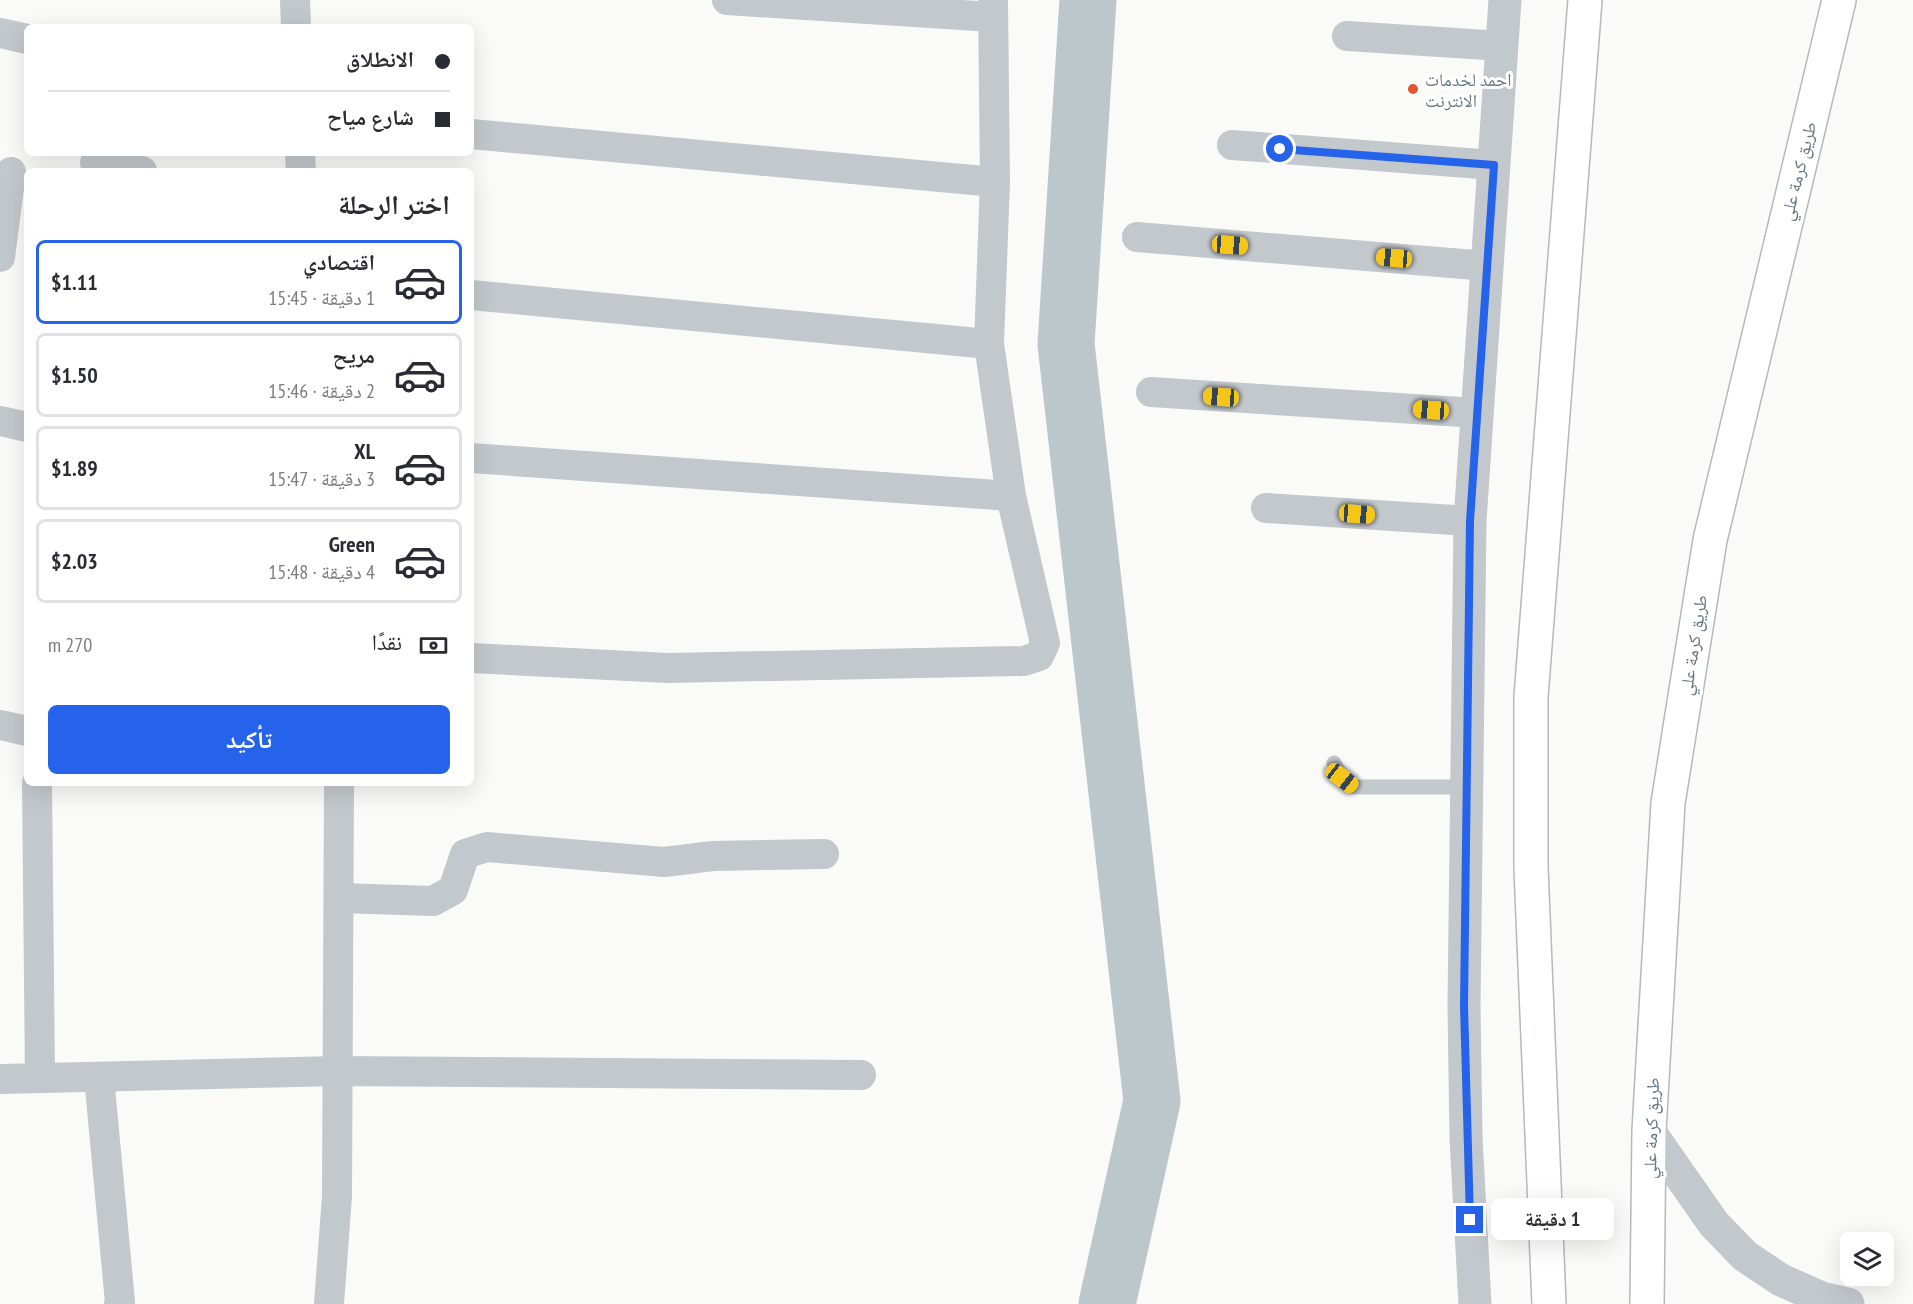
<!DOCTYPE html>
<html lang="ar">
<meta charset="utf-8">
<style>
body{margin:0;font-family:"PT Sans Narrow","Noto Naskh Arabic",sans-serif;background:#f7f7f7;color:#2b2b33;direction:rtl;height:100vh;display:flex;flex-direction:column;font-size:22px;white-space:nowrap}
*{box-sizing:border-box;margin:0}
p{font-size:20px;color:#7c7c81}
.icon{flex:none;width:33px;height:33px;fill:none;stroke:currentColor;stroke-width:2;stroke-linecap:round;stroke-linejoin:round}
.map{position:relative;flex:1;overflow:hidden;direction:ltr}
.panel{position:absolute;left:24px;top:168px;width:450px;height:618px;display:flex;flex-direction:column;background:#fff;border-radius:9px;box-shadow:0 6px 24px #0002;direction:rtl}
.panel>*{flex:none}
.guide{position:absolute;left:24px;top:24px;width:450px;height:132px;border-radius:9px;box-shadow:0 6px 24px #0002;direction:rtl;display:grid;align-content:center;height:132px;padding:0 24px;background:#fff}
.fabs{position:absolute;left:1840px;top:1232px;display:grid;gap:12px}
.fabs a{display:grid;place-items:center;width:54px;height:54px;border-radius:9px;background:#fff;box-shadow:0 6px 24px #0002;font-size:30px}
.end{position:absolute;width:27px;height:27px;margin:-14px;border:8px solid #2563eb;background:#fff;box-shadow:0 0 0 3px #fff}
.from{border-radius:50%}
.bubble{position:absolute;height:42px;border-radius:9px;background:#fff;box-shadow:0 6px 24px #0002;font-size:20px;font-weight:800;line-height:42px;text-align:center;direction:rtl}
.car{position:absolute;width:18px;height:36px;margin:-18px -9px;border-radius:8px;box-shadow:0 0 4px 2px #0007;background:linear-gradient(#f5c518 24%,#345 0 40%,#f5c518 0 76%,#345 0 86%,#f5c518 0)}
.guide b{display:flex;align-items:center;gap:21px;height:57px;font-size:22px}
.guide b+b{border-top:2px solid #e1e1e2}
.guide i{width:15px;height:15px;background:#2b2b33}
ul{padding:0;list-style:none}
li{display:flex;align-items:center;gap:18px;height:84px;margin:0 12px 9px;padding:0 12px;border:3px solid #e1e1e2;border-radius:9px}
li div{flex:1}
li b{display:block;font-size:22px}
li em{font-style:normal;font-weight:800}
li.selected{border-color:#2563eb}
li>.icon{width:54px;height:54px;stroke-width:1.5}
h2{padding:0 24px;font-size:27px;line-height:72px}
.pay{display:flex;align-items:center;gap:15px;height:66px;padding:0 24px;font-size:22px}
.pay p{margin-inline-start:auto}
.button{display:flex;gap:12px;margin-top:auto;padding:12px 24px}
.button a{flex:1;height:69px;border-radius:9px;background:#2563eb;color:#fff;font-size:24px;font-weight:800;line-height:69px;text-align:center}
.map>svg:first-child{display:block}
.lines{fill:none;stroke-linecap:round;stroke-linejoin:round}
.river{stroke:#bbc7cb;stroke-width:57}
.trunk-casing{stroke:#b4b9bd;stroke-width:36}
.service{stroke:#c3c8cc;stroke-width:15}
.minor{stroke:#c3c8cc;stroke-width:30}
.tertiary{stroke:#c3c8cc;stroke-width:33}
.trunk{stroke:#fff;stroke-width:33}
.route{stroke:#2563eb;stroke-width:8}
.poi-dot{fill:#e4542d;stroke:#fff;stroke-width:2}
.labels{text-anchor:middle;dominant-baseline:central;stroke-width:6;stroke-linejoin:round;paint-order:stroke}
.poi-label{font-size:18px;fill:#657683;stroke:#fff;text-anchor:start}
.street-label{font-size:18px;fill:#657683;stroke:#fff}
</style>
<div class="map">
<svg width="1913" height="1304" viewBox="0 0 1913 1304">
<rect width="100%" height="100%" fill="#fafaf8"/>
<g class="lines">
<polyline class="river" points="1088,0 1066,344 1152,1101 1107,1304"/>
<defs>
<g id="trunk">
<polyline points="1549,1304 1531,868 1531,697 1585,0"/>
<polyline points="1647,1304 1649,1131 1668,803 1710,540 1839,0"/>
</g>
</defs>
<use href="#trunk" class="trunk-casing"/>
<polyline class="service" points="1334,763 1342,778 1355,787 1466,787"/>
<g class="minor">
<polyline points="295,0 296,27"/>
<polyline points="727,0 992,17"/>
<polyline points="0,33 27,39"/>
<polyline points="1347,36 1502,46"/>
<polyline points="471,134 995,182"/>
<polyline points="1232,145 1494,165"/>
<polyline points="300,153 301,171"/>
<polyline points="95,163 142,171"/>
<polyline points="1137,237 1487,266"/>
<polyline points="0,257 11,172"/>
<polyline points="471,295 989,344"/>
<polyline points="1151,392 1477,413"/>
<polyline points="0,421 27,427"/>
<polyline points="471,458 1011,496"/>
<polyline points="1266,508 1470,521"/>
<polyline points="471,658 668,668 1024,661 1039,656 1045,643 1011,496 989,344 995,182 993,0"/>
<polyline points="0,725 27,731"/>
<polyline points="37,783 40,1078"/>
<polyline points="339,898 433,901 453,890 465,854 487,847 664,862 713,856 824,854"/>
<polyline points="99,1077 120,1302 119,1304"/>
<polyline points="0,1079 337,1071 861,1075"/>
<polyline points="329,1304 337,1196 339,783"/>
</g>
<g class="tertiary">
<polyline points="1649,1131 1714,1224 1745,1256 1781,1280 1822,1298 1848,1304"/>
<polyline points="1475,1304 1466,1138 1464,1006 1470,521 1505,0"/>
</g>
<use href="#trunk" class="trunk"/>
</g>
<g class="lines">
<polyline class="route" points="1280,149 1494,165 1470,521 1464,1006 1470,1220"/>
</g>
<circle class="poi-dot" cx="1413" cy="89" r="6"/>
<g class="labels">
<g class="poi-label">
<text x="1425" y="79">احمد لخدمات<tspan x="1425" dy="21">الانترنت</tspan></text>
</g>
<g class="street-label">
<text transform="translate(1798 171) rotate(-76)">طريق كرمة علي</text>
<text transform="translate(1693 645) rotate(-81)">طريق كرمة علي</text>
<text transform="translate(1651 1128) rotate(-88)">طريق كرمة علي</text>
</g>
</g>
</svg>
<div class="fabs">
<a><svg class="icon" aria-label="layers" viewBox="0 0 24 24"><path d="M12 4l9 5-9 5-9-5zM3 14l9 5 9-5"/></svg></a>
</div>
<i class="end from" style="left:1280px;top:149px"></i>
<i class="end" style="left:1470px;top:1220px"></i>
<div class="bubble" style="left:1491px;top:1198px;width:123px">1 دقيقة</div>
<i class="car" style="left:1230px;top:245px;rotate:94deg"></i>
<i class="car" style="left:1394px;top:258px;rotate:275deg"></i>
<i class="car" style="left:1221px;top:397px;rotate:274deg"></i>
<i class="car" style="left:1431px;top:410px;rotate:274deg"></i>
<i class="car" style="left:1357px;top:514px;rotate:94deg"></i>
<i class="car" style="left:1342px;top:778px;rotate:128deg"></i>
<div class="guide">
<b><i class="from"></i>الانطلاق</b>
<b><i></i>شارع مياح</b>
</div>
<section class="panel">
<h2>اختر الرحلة</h2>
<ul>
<li class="selected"><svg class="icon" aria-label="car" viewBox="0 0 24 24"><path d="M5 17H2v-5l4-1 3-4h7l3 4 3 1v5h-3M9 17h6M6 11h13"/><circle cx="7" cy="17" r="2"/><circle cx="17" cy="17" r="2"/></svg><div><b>اقتصادي</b><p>1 دقيقة · 15:45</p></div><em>$1.11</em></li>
<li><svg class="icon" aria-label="car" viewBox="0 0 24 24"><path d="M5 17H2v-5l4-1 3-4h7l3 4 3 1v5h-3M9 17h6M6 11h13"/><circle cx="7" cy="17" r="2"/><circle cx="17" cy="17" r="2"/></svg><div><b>مريح</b><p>2 دقيقة · 15:46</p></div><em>$1.50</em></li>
<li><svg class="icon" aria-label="car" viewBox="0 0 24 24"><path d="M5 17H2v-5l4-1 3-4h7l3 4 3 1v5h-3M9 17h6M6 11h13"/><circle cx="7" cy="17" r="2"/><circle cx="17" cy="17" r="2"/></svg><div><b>XL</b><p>3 دقيقة · 15:47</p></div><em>$1.89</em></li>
<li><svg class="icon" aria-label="car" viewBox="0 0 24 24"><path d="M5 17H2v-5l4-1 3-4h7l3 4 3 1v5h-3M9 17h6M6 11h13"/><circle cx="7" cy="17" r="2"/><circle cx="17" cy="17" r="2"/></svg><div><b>Green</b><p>4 دقيقة · 15:48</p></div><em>$2.03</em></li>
</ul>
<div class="pay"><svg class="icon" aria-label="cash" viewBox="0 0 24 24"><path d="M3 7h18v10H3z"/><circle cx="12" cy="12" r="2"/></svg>نقدًا<p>270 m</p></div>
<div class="button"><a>تأكيد</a></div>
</section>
</div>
